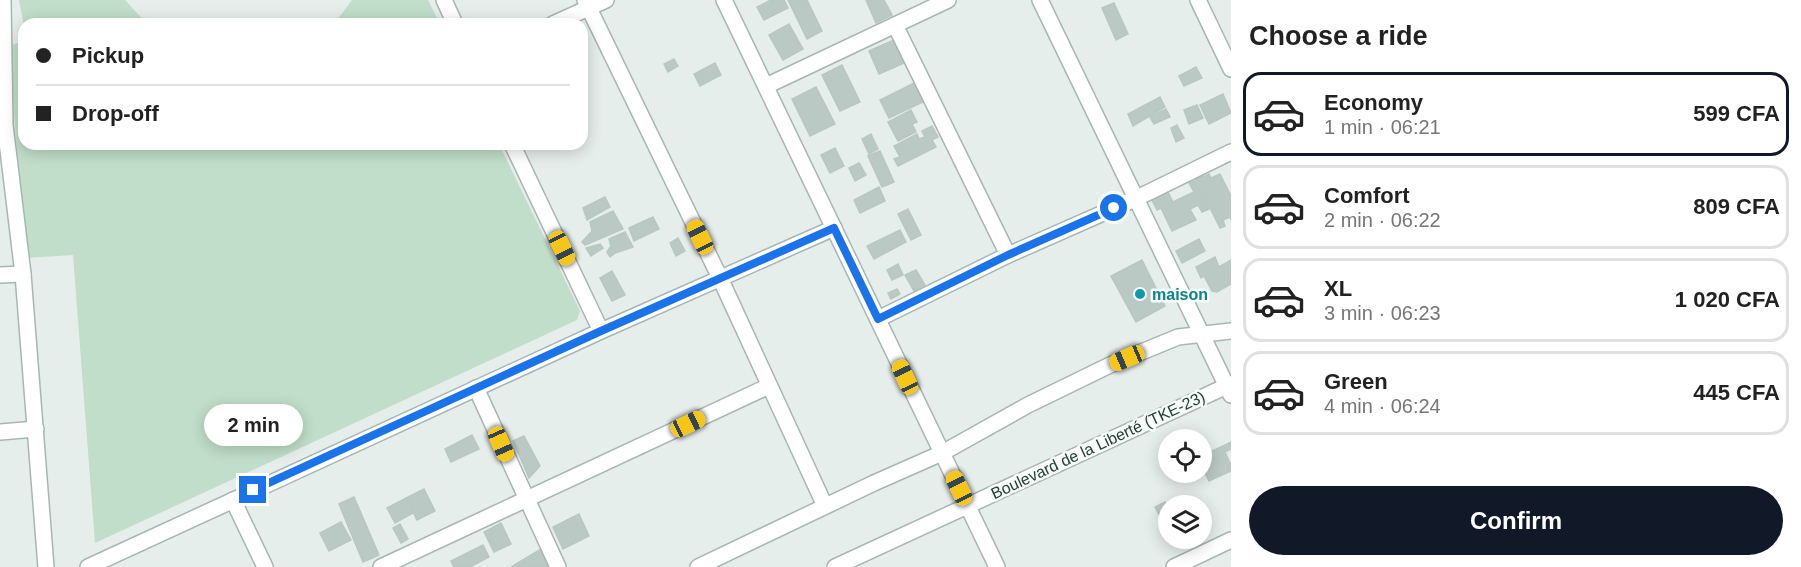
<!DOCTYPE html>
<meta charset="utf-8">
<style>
body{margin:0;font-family:Arial,sans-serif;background:#f2f2f2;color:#222;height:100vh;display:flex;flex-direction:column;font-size:22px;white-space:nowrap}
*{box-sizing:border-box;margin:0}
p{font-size:20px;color:#767676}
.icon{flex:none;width:33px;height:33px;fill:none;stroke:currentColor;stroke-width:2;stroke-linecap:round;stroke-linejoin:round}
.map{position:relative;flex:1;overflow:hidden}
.panel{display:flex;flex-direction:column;background:#fff;width:570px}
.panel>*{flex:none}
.hud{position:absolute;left:18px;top:18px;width:570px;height:132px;border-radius:18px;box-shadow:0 3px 15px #0003;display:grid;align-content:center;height:132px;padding:0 18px;background:#fff}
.tools{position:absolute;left:1158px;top:429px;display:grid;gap:12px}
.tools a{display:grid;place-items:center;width:54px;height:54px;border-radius:50%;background:#fff;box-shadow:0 3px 15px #0003;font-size:30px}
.end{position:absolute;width:27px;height:27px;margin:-14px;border:8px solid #1a73e8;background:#fff;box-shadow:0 0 0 3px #fff}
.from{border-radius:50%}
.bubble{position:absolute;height:42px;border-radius:21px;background:#fff;box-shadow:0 3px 15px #0003;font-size:20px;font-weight:600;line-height:42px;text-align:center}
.car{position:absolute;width:18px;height:36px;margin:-18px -9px;border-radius:8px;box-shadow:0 0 4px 2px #0007;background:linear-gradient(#f5c518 24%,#345 0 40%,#f5c518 0 76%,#345 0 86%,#f5c518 0)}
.hud b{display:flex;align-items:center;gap:21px;height:57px;font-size:22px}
.hud b+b{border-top:2px solid #e0e0e0}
.hud i{width:15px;height:15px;background:#222}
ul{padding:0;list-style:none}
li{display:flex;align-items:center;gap:18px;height:84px;margin:0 12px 9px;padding:0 6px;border:3px solid #e0e0e0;border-radius:18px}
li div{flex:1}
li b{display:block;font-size:22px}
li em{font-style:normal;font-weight:600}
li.current{border-color:#111827}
li>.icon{width:54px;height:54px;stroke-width:1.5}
h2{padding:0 18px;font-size:27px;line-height:72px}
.primary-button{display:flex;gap:12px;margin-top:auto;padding:12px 18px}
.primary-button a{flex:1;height:69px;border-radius:36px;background:#111827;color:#fff;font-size:24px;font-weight:600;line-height:69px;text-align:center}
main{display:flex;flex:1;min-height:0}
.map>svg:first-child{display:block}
.green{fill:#c0dec9}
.building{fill:#bbc9c4;stroke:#b8c7c2;stroke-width:1.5}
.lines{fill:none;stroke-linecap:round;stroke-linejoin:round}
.minor-casing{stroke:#a8b6b2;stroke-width:18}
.minor{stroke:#fff;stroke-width:15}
.route{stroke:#1a73e8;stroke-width:8}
.culture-dot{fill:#0f9aa8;stroke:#f6faf8;stroke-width:2}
.labels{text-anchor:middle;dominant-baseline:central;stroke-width:5;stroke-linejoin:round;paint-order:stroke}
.culture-label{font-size:16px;font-weight:bold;fill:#0d838f;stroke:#f6faf8;text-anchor:start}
.street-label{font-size:16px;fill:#253f39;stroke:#f6faf8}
</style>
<main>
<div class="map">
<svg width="1231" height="567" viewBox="0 0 1231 567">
<rect width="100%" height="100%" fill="#e6eeeb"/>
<g class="green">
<polygon points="19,0 125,0 147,24 24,24 24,26"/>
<polygon points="352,0 428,0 440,24 334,24"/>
<polygon points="24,41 24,144 499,144 580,311 577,320 95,543 73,255 25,258 9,46"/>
</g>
<g class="building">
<polygon points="771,0 784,0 788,8 764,20 757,7"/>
<polygon points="788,0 807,0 822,31 807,39"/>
<polygon points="866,0 884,0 892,15 876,23"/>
<polygon points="1114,3 1128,34 1116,40 1102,8"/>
<polygon points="789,24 803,49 783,60 769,35"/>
<polygon points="894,40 904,63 879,74 869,51"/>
<polygon points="674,59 678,66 668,72 664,64"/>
<polygon points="715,63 721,75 700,86 694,74"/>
<polygon points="842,65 860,102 840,111 822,75"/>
<polygon points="1196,67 1202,78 1184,86 1179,76"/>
<polygon points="914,83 923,102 889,118 880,100"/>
<polygon points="816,87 835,124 810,136 792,99"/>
<polygon points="1223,94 1231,113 1209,124 1200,105"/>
<polygon points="1160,97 1165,107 1133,126 1128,114"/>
<polygon points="1197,105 1203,118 1189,124 1184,110"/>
<polygon points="1166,109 1170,117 1154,124 1150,117"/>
<polygon points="911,110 917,122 912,124 916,132 898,141 888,122"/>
<polygon points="1177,125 1184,138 1176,142 1171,128"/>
<polygon points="932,126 938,137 932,140 936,147 898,166 894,159 900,157 894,146 917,134 919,139 925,137 922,131"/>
<polygon points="871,134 878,149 869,154 862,139"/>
<polygon points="835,148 844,166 830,173 821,155"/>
<polygon points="880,151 894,182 882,187 868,156"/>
<polygon points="859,163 866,175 855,181 849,168"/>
<polygon points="1202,174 1203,177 1209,174 1211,178 1220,174 1231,196 1231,220 1230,217 1223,220 1225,226 1220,228 1195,178"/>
<polygon points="1195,181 1209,209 1202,212 1198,205 1190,209 1196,220 1172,231 1161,208 1157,210 1152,200 1168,192 1173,202 1194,192 1189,183"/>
<polygon points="879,187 885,201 860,213 854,200"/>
<polygon points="605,197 610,207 587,220 583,208"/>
<polygon points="908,209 921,235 911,240 898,214"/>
<polygon points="613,211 623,229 585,245 582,242 592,231 590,222"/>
<polygon points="653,217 659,229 634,241 629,228"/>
<polygon points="900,230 906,242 874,259 867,246"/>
<polygon points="625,232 633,247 615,253 610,257 607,252 611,246 609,239"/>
<polygon points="678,238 685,251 676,256 670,243"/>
<polygon points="1199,239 1205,251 1182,263 1176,251"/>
<polygon points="600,244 603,248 591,256 586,248"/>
<polygon points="1215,257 1219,267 1231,260 1231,284 1217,292 1212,291 1204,276 1201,278 1196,267"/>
<polygon points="1142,260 1165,306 1136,322 1111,276"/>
<polygon points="898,264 903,275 892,280 887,270"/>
<polygon points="916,270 925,285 914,291 905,275"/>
<polygon points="612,271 625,295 612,301 600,278"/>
<polygon points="897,289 900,294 891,299 888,293"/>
<polygon points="472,435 479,449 451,462 445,449"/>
<polygon points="524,436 540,466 529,478 513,441"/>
<polygon points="1231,442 1231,449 1225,452 1231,465 1231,471 1209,481 1202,467 1202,456"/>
<polygon points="424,489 435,511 417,520 406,498"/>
<polygon points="354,497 379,555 363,562 339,504"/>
<polygon points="406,498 413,513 395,523 387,508"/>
<polygon points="1165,502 1168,509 1168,532 1155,507"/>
<polygon points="579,514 589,536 563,549 553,527"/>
<polygon points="341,522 351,540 329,551 320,533"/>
<polygon points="501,523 511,544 494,552 484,532"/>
<polygon points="400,524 408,539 401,543 393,528"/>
<polygon points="483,545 489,557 470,567 454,567 451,561"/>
<polygon points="541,549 551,567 511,567"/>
</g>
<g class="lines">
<defs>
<g id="minor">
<polyline points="3,0 5,125 23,274 46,567"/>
<polyline points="444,0 455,24"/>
<polyline points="585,0 720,278 825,506"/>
<polyline points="724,0 997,567"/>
<polyline points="1040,0 1231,395"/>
<polyline points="1198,0 1231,69"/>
<polyline points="553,24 606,0"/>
<polyline points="895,25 1008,255"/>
<polyline points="766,86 948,0"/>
<polyline points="512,144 601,331 834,228"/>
<polyline points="0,275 23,274"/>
<polyline points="878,319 1008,255 1135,199 1231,152"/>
<polyline points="476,388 558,567"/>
<polyline points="0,432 36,429"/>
<polyline points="233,500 265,567"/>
<polyline points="88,567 601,331"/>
<polyline points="381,567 769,386"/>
<polyline points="698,567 874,483 942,453 1028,405 1110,365 1178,337 1231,331"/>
<polyline points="835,567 1231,384"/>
<polyline points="1174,567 1231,540"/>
</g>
</defs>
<use href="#minor" class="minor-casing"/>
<use href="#minor" class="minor"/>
</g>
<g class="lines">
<polyline class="route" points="253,490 601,331 834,228 878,319 1008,255 1114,208"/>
</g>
<circle class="culture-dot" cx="1140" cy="294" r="6"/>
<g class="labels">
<g class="culture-label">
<text x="1152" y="294">maison</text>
</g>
<g class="street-label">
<text transform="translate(1098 445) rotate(-25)">Boulevard de la Liberté (TKE-23)</text>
</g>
</g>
</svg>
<div class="tools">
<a><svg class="icon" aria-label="locate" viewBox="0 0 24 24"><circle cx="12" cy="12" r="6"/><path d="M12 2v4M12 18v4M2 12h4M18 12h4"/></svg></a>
<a><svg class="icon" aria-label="layers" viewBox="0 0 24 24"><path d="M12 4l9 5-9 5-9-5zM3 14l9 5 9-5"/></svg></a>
</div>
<i class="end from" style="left:1114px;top:208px"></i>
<i class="end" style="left:253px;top:490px"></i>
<div class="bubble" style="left:204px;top:404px;width:99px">2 min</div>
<i class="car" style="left:700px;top:237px;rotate:334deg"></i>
<i class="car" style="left:562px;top:248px;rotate:154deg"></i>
<i class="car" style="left:1127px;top:358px;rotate:247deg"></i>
<i class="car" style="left:905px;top:377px;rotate:335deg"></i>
<i class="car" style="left:688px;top:424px;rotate:65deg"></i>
<i class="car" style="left:501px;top:444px;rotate:156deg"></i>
<i class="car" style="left:959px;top:488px;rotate:334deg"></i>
<div class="hud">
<b><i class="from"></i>Pickup</b>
<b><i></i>Drop-off</b>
</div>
</div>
<section class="panel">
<h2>Choose a ride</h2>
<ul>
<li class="current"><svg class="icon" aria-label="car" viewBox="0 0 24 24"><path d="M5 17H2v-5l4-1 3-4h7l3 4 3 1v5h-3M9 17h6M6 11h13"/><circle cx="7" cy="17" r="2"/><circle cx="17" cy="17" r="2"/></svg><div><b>Economy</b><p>1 min · 06:21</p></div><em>599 CFA</em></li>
<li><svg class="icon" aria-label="car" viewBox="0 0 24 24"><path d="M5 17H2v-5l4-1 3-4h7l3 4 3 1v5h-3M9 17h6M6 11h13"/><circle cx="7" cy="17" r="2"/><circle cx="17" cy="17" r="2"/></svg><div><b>Comfort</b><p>2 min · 06:22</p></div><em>809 CFA</em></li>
<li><svg class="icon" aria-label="car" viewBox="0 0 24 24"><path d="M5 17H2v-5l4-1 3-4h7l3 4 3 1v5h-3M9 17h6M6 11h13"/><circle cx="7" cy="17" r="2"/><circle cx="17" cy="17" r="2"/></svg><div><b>XL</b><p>3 min · 06:23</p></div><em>1 020 CFA</em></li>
<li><svg class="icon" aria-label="car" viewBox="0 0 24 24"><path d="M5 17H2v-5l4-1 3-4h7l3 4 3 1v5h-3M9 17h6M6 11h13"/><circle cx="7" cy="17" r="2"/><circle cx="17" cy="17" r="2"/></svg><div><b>Green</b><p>4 min · 06:24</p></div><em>445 CFA</em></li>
</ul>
<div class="primary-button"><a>Confirm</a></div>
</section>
</main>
